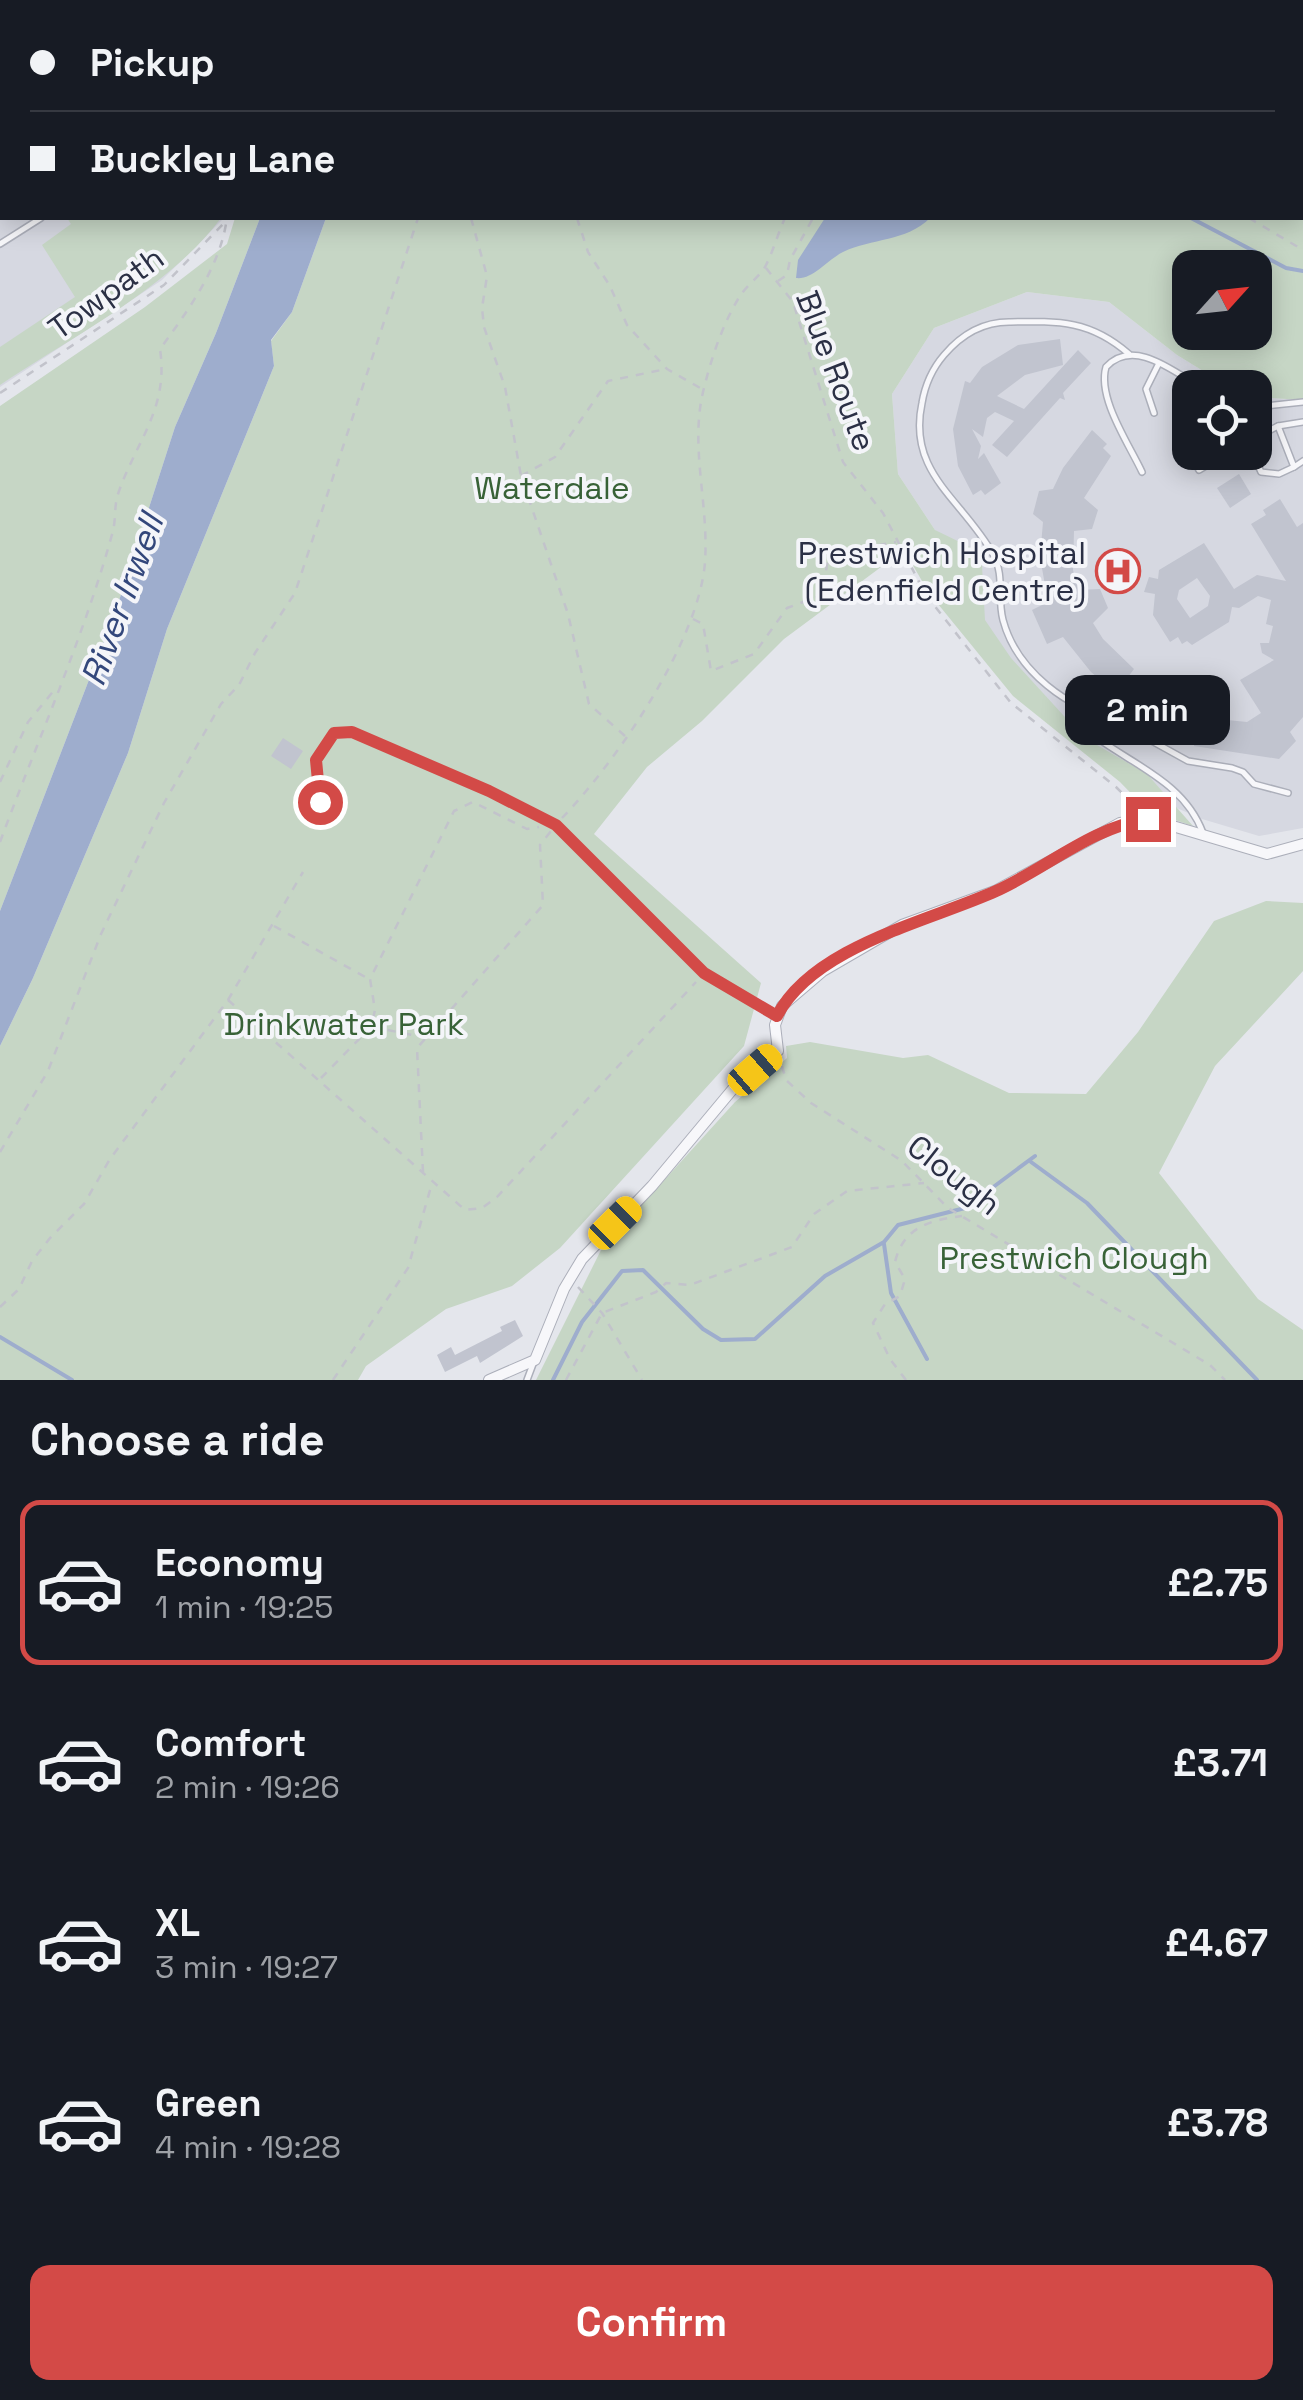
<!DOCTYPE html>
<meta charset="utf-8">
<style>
body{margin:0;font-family:"Space Grotesk",sans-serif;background:#242831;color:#f1f3f6;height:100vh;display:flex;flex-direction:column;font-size:38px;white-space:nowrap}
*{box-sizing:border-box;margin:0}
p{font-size:32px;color:#9ea1a6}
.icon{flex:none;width:55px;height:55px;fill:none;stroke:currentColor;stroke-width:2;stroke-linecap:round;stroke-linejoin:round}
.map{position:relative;height:1380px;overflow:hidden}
.side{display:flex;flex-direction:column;background:#171b24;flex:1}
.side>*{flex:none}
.hud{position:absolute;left:0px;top:0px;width:1305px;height:220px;box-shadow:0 5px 25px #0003;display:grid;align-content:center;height:220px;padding:0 30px;background:#171b24}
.needle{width:65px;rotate:63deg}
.controls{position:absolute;left:1172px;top:250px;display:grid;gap:20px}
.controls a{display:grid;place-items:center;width:100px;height:100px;border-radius:20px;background:#171b24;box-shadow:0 5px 25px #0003;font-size:50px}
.end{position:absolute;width:45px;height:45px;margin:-22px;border:12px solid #d34a47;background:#fff;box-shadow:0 0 0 5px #fff}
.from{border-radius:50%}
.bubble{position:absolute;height:70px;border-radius:20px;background:#171b24;box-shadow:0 5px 25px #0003;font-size:32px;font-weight:700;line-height:70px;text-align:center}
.car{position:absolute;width:30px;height:60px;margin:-30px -15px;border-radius:12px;box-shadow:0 0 8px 2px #0007;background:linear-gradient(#f5c518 24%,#345 0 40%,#f5c518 0 76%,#345 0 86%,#f5c518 0)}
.hud b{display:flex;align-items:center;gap:35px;height:95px;font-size:38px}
.hud b+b{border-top:2px solid #363941}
.hud i{width:25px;height:25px;background:#f1f3f6}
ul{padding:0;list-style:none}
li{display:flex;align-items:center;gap:30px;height:165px;margin:0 20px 15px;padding:0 10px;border:5px solid transparent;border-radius:20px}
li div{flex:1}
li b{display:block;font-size:38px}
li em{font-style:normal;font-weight:700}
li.active{border-color:#d34a47}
li>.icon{width:90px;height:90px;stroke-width:1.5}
h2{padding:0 30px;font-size:45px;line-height:120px}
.cta{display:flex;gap:20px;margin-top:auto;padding:20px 30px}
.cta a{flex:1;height:115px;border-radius:20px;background:#d34a47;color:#fff;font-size:40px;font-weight:700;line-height:115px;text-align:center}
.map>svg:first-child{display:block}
.built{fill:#d6d8e1}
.green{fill:#c6d6c5;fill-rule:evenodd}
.water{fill:#9eadcd}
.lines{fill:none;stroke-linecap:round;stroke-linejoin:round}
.stream{stroke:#9eadcd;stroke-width:4}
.building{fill:#c1c4cf;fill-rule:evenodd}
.lane-casing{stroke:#acafba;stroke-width:8}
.street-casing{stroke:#acafba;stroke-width:12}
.path{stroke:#c2c3cb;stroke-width:2.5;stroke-dasharray:8 8;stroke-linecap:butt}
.lane{stroke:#f7f7fa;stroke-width:5}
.street{stroke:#f7f7fa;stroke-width:10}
.route{stroke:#d34a47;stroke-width:12}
.labels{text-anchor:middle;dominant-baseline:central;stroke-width:8;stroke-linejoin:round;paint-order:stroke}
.street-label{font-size:32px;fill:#2b3045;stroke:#f4f5f9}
.park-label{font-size:32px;fill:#386237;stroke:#f4f5f9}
.poi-label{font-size:32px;fill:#2b3045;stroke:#f4f5f9;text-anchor:end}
.water-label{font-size:35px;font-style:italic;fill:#33477b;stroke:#f4f5f9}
</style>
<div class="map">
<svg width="1303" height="1380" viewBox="0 0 1303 1380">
<rect width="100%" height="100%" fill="#e4e6ec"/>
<g class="built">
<polygon points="0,0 111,2 2,2 2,218 224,218 162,280 0,387"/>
<polygon points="1027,292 1109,302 1177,355 1229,387 1190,388 1190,452 1255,452 1255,397 1303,400 1303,828 1259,836 1202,819 1163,802 1023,693 935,530 898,474 892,394 934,328"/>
</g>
<g class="green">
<path d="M384,0H1303V400L1255,397V388L1229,387L1177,355L1109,302L1027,292L934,328L892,394L898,474L935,530L970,547L982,566L985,620L1011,658L1064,716L1097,745L1147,774L1193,826L1148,811L1120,782L1013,696L929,593L904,550L784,639L702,721L647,767L594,834L761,983L744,1046L560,1248L512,1286L446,1309L366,1366L358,1380H0V1046L33,978L128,753L167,629L274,366L271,341L292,312L326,218H1302V2ZM1190,268H1255V332H1190Z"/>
<path d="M67,218H221C169,288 73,336 0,385V347L75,297L42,245L71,224Z"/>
<polygon points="235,218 260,218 216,333 175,427 117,607 0,911 0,406 145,307 227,244"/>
<polygon points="1266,901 1303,903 1303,971 1215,1066 1159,1173 1258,1299 1303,1330 1303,1380 536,1380 601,1250 735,1102 787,1058 786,1046 810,1042 903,1058 928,1055 1009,1093 1086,1094 1138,1032 1214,921"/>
</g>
<g class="water">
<polygon points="260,218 326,218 292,312 271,340 274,366 167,629 128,753 33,978 0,1046 0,911 117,607 175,427 216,333"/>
<path d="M825,218H930C906,242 872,238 843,252C827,260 813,280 796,278L798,260Z"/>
</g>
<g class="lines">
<g class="stream">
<polyline points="778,0 780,2"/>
<polyline points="577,2 585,0"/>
<polyline points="1191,218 1286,268 1303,271"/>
<polyline points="1031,1162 1087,1203 1257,1380"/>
<polyline points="884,1244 891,1293 927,1359"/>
<polyline points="0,1337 72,1380"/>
<polyline points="553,1380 582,1322 622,1271 643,1270 703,1329 721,1340 755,1339 825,1276 884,1242 898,1225 965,1208 1035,1156"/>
</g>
</g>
<g class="building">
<polygon points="1060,339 1063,365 1025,375 997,396 1024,409 1078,350 1091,363 1063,393 1065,400 1060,398 1007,457 992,445 1014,421 995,412 987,418 983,437 972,429 981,446 978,459 984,453 1001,483 985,495 981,490 973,495 958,466 953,429 965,381 970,383 982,367 1018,345"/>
<polygon points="1092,430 1107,444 1103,448 1111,456 1084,498 1098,510 1092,529 1074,531 1073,570 1078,590 1100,589 1108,608 1093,623 1103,639 1134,669 1128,677 1133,681 1122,698 1091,672 1063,637 1047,644 1032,610 1048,602 1040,557 1043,522 1033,514 1039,491 1053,489 1063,468"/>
<polygon points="1239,474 1251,494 1230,508 1217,488"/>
<path d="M1280,499L1297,527L1303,523V717L1290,732L1296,741L1279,759L1194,746L1195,740L1187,738L1189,724H1196L1197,717L1247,722L1261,713L1240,680L1274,660L1262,653L1260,643H1269L1273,626L1266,624L1271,600L1258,596L1239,608L1232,607L1229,622L1192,645L1187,641L1182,644L1178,637L1170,642L1153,615L1155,594L1144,592L1149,577L1158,579L1159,570L1204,543L1234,589L1257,575L1286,581L1251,524L1266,515L1263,510ZM1197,578L1210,596L1208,606L1190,618L1177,599L1179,590Z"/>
<polygon points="283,738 303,751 291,769 271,756"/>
<polygon points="515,1320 523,1336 480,1363 477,1356 445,1372 437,1355 451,1347 455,1355 502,1331 500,1327"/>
</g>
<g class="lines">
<defs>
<g id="lane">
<polyline points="90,0 92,2"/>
<polyline points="0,244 41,218"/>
<path d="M1129,354C1090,320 1059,321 1009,322C982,322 961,335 944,355C932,369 925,385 922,403C907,473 962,499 993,554C1005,576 997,597 1003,620C1017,672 1068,709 1118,720C1139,725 1158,728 1174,712"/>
<polyline points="1255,407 1303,402"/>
<polyline points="1190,410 1180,414 1177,430 1199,470 1229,452"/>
<polyline points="1154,413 1146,389 1158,365"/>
<polyline points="1278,426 1294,467 1303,461"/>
<polyline points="1255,438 1278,426 1303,422"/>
<polyline points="1252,452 1261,472 1279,474 1294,467"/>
<path d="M1142,472C1129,444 1097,398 1106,367C1134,337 1174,372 1202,388"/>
<path d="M1072,704L1073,717C1113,760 1181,773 1203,833"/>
<polyline points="1127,722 1132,730 1188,761 1232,768 1243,772 1254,784 1288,793"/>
<polyline points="320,802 316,760 334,733 352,732 489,791 556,825 704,973 777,1016"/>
<polyline points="527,1380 533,1364"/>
</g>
<polyline id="street" points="489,1380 535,1360 564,1289 582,1259 652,1186 732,1090 778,1051 775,1025 782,1006 823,971 902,925 995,891 1120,823 1149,819 1267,854 1303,844"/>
</defs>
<use href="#lane" class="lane-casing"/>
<use href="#street" class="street-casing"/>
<g class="path">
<polyline points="115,0 116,2"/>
<polyline points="418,0 420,2"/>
<polyline points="884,0 889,2"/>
<polyline points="907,0 907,2"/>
<polyline points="306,2 307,0"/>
<polyline points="487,2 488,0"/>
<polyline points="1048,2 1049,0"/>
<polyline points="1118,2 1119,0"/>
<polyline points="1130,2 1132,0"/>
<polyline points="1249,2 1253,0"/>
<polyline points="1302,73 1303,73"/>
<polyline points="1302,126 1303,126"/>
<polyline points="471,218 487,276 482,308 484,327 505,387 521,476 568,614 589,704 625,736"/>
<polyline points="577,218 588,252 610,286 627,325 667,369 702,389"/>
<polyline points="1249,218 1303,250"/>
<polyline points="766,268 793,302 843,462 883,513 926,595 1011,703 1116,787 1138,809"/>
<polyline points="778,281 787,275 790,260 813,218"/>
<polyline points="0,393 164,285 229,218"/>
<polyline points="521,476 555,457 608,381 666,369"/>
<polyline points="693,619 703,624 711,671 754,654 787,608 822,595 828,559 847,551 896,542"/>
<polyline points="0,782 28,722 56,688"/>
<path d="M562,818C617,761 699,641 705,562C709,503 689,445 704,388C712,356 723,323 740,296C747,285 759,277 765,267C773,252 778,233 785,218"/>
<path d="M0,842C38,739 84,637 113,531C116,519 114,506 118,494C136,441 169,409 160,349C187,312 218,270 226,224"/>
<polyline points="274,926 367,978"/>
<polyline points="228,1000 465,1210 482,1208 497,1197 696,982"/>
<polyline points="372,1027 423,1037"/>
<polyline points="782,1066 786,1080 811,1103 902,1161 948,1208 1210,1365 1225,1380"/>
<polyline points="321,1078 371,1027 375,1010 370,979 454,811 473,802 527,829 539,827"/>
<polyline points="0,1152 48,1071 101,934 164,803 221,704 239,685 255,653 295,593 418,218"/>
<polyline points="423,1172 417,1048 543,905 540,845 551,831"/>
<polyline points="578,1287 602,1313 642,1380"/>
<polyline points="0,1307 19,1289 32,1261 50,1238 84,1204 110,1159 228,1000 303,872"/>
<polyline points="333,1380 408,1268 432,1183"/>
<polyline points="566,1380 602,1313 656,1292 666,1283 690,1285 792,1247 814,1214 847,1191 924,1183"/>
<path d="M906,1380L890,1359L873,1323L885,1304L900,1296L905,1279L895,1262C903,1228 929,1220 962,1216"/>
</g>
<use href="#lane" class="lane"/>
<use href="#street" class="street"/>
</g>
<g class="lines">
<path class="route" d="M320,802L316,760L334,733L352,732L489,791L556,825L704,973L777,1016C813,946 930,921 996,891C1047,868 1092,827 1148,819"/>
</g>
<defs>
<symbol id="hospital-ring" viewBox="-11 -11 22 22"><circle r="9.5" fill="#f4f5f9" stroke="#d34a47" stroke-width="1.5"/><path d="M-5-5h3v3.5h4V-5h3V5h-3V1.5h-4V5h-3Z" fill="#d34a47"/></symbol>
</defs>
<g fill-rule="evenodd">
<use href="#hospital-ring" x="1093" y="546" width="50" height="50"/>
</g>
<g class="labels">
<g class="street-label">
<text transform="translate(106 293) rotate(-36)">Towpath</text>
<text transform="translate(836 371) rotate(69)">Blue Route</text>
<text transform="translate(954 1175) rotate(38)">Clough</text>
</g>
<g class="park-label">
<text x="552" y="488">Waterdale</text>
<text x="344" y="1024">Drinkwater Park</text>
<text x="1074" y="1258">Prestwich Clough</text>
</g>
<g class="poi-label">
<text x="1086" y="553">Prestwich Hospital<tspan x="1086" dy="37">(Edenfield Centre)</tspan></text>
</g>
<g class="water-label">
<text transform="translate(122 600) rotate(-70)">River Irwell</text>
</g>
</g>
</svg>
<div class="controls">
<a><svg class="needle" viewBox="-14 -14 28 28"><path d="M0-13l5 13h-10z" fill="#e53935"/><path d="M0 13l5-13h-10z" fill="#9ea1a6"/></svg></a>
<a><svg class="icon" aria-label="locate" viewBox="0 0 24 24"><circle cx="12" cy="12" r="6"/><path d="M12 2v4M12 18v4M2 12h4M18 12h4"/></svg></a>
</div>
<i class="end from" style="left:320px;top:802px"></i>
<i class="end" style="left:1148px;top:819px"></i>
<div class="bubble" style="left:1065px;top:675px;width:165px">2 min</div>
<i class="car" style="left:755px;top:1070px;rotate:49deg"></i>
<i class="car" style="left:615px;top:1223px;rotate:45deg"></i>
<div class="hud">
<b><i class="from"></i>Pickup</b>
<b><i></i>Buckley Lane</b>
</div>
</div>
<section class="side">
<h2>Choose a ride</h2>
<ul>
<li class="active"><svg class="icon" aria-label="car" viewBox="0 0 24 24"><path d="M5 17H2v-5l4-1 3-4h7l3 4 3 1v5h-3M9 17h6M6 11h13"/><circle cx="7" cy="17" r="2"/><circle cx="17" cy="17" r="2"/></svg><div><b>Economy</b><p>1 min · 19:25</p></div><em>£2.75</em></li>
<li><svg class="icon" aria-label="car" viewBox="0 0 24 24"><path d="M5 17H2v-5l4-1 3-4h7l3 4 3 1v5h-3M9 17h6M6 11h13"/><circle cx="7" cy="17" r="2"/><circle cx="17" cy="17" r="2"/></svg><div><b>Comfort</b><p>2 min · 19:26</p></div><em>£3.71</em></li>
<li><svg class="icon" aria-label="car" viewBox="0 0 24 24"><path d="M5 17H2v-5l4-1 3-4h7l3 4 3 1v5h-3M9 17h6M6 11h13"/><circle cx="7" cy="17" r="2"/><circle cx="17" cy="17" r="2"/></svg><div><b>XL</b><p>3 min · 19:27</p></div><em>£4.67</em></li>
<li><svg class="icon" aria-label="car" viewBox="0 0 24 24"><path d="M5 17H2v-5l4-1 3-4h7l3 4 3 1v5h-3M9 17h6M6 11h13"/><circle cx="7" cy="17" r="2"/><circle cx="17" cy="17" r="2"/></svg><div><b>Green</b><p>4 min · 19:28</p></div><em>£3.78</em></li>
</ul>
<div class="cta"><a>Confirm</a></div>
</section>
